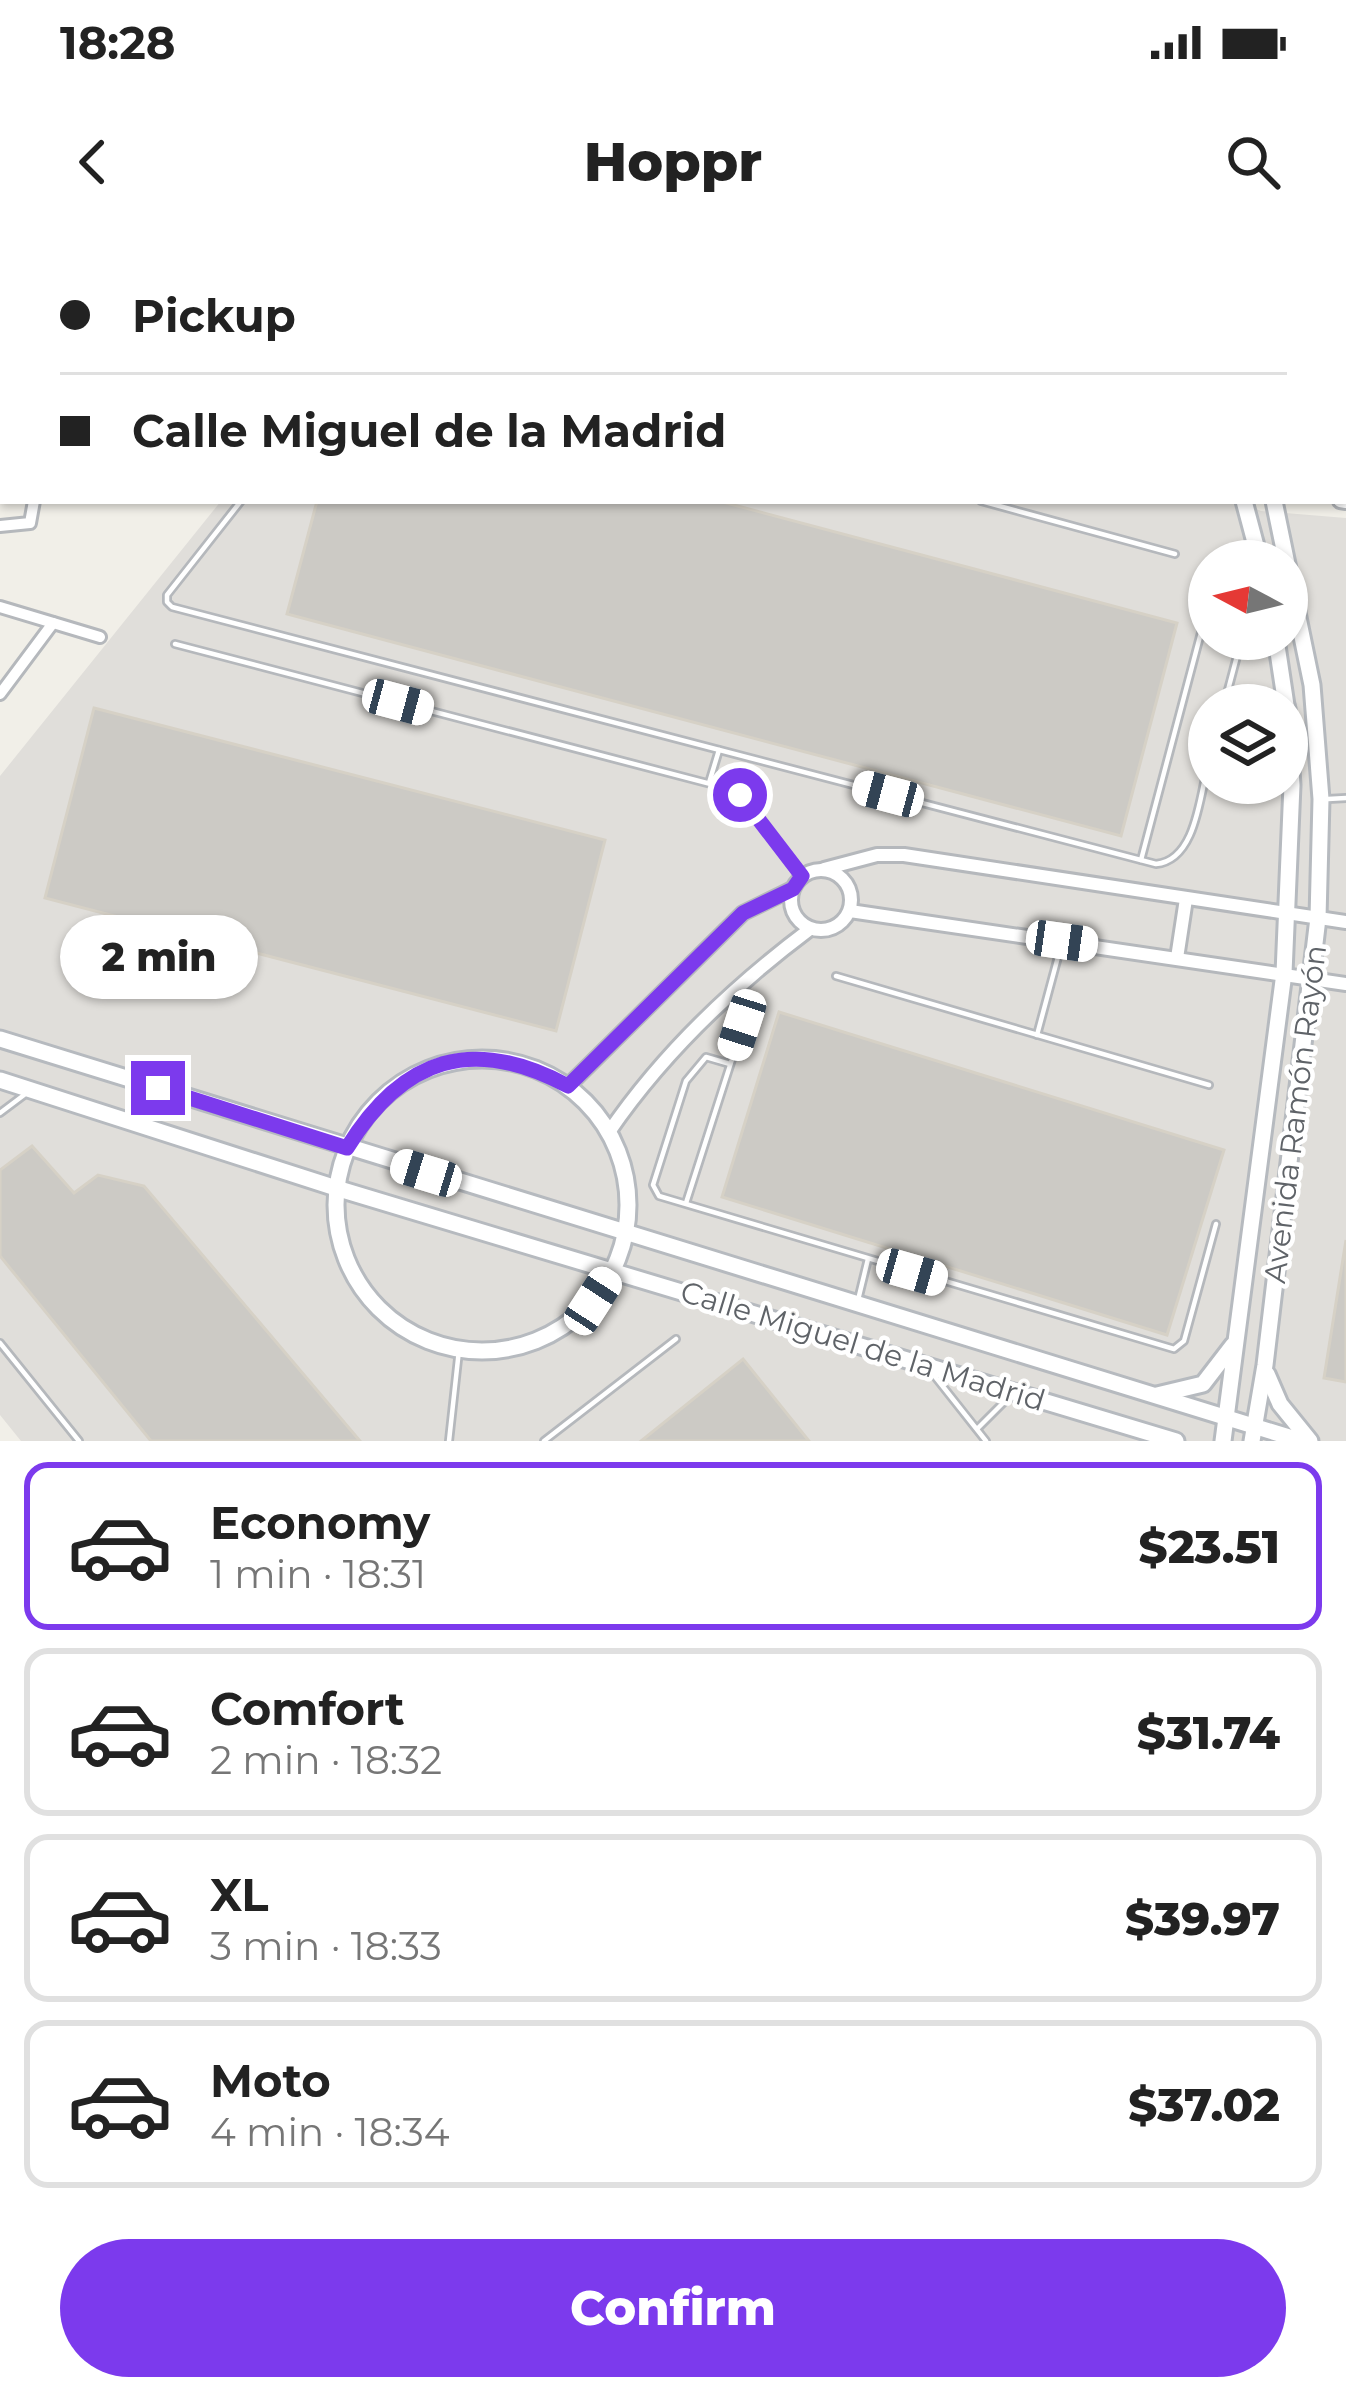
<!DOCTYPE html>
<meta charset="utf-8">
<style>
body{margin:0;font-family:Montserrat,sans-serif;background:#f2f2f2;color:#222;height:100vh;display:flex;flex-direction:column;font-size:45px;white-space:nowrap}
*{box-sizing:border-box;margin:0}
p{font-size:39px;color:#767676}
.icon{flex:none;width:66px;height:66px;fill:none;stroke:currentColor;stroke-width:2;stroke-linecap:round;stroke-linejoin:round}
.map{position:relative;height:1201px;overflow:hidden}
.side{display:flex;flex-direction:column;background:#fff;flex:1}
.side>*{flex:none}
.hud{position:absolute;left:0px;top:0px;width:1347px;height:264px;box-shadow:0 3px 9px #0004;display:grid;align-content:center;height:264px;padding:0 60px;background:#fff}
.needle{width:78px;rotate:277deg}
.fabs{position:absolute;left:1188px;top:300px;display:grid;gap:24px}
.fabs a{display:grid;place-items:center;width:120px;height:120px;border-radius:50%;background:#fff;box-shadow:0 3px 9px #0004;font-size:60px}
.end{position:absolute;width:54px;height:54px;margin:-27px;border:15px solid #7c3aed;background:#fff;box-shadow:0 0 0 6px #fff}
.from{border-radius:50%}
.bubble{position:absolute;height:84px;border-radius:42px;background:#fff;box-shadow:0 3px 9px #0004;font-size:39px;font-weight:800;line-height:84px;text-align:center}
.car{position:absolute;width:36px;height:72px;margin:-36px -18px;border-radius:15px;box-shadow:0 0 9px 3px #0007;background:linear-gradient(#fff 24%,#345 0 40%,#fff 0 76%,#345 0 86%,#fff 0)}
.hud b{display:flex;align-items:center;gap:42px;height:114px;font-size:45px}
.hud b+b{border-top:3px solid #e0e0e0}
.hud i{width:30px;height:30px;background:#222}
ul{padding:21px 0 0;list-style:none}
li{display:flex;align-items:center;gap:36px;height:168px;margin:0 24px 18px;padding:0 36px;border:6px solid #e0e0e0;border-radius:24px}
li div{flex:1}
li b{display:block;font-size:45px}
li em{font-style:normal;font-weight:800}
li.selected{border-color:#7c3aed}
li>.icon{width:108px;height:108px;stroke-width:1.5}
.action{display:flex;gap:24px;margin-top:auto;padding:24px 60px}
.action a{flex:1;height:138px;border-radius:72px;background:#7c3aed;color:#fff;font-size:48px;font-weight:800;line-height:138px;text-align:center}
.status{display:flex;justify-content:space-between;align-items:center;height:84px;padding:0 60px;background:#fff;direction:ltr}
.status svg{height:33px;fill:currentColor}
header{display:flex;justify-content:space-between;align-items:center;height:156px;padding:0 60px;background:#fff;font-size:54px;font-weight:800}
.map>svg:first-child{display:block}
.industrial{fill:#e0deda;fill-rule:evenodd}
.building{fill:#cccac5;stroke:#d6d1c6;stroke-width:3}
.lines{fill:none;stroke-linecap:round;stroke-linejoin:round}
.service-casing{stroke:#b5b8bc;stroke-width:10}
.minor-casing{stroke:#b5b8bc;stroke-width:16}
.tertiary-casing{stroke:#b5b8bc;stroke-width:18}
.secondary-casing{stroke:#b6babf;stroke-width:21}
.service{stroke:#fff;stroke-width:4.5}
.minor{stroke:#fff;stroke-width:10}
.tertiary{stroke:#fff;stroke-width:12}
.secondary{stroke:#fff;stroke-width:15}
.route{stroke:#7c3aed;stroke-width:15}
.labels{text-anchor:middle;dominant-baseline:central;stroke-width:9;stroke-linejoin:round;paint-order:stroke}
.street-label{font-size:30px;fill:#5f6368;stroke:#fff}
</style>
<div class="status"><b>18:28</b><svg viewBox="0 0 49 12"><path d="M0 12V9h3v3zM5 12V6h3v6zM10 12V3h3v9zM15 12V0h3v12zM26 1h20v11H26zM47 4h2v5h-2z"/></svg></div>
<header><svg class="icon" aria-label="back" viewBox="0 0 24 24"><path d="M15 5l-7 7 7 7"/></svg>Hoppr<svg class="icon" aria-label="search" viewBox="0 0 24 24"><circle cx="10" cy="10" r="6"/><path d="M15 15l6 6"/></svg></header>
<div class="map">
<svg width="1346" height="1201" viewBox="0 0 1346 1201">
<rect width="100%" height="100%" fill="#f1efe8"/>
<path class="industrial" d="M221,261H1237L1261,271L1346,278V1201H21L0,1175V536ZM1209,321H1287V399H1209ZM1209,465H1287V543H1209Z"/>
<g class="building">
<polygon points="317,261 719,261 1177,383 1121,596 287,374"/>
<polygon points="94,468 605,600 556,791 45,658"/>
<polygon points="779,772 1224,910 1167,1095 722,957"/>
<polygon points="32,906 74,953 98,935 144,946 360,1201 151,1201 0,1016 0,930"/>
<polygon points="1346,1000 1346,1142 1324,1138"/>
<polygon points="743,1119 809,1201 641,1201"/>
</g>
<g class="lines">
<defs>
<g id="service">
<path d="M241,261L167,355V362L172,367L1156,624C1197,620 1200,553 1209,520"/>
<polyline points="981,261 1175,314"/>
<polyline points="175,404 726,548 750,564 802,636"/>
<polyline points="1224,465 1241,401"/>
<polyline points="709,543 719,510"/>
<polyline points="1328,559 1346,558"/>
<polyline points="1141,620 1203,385"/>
<polyline points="836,736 1209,845"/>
<polyline points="1037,795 1062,702"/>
<polyline points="730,824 706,817 686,841 653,945 659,956 1174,1109 1184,1101 1216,984"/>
<polyline points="0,873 24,855"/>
<polyline points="686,963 743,785"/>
<polyline points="858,1060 868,1019"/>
<polyline points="0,1103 79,1201"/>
<polyline points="933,1134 986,1201"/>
<polyline points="977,1189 1011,1155"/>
<polyline points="449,1201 459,1110"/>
<polyline points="544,1201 676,1099"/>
</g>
<g id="minor">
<polyline points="22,0 22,3"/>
<polyline points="1306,0 1313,3"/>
<polyline points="116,3 117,0"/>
<polyline points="238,3 241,0"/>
<polyline points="500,3 502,0"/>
<polyline points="630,3 632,0"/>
<polyline points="760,3 762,0"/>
<polyline points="891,3 894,0"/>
<polyline points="1020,3 1022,0"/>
<polyline points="1330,3 1331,0"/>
<polyline points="1344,167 1346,162"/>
<polyline points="0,286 30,283 34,261"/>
<polyline points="0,367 100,397"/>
<polyline points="0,454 53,383"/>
</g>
<g id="tertiary">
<polyline points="336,0 347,3"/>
<polyline points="1340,261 1346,262"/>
<polyline points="824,629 877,615 904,615 1346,682"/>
<circle cx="821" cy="660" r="30"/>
<polyline points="850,671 1346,744"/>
<polyline points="1177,718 1186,659"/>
<polyline points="568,846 743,673 792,649"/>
<path d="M609,892C663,813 734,746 810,689"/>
</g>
<g id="secondary">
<polyline points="1096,0 1098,3"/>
<polyline points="1127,0 1129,3"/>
<polyline points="1244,261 1260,321"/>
<polyline points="1276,399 1286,465"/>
<polyline points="0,799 1302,1201"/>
<circle cx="482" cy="965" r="146"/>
<polyline points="0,840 336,948 1176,1201"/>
<polyline points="1267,1134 1280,1164 1310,1201"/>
<polyline points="1157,1155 1203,1144 1233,1105"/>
<polyline points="1223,1201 1284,733 1292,545 1287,468"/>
<polyline points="1252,1201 1265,1125 1318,678 1321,559 1312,445 1274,261"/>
</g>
</defs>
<use href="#service" class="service-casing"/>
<use href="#minor" class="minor-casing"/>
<use href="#tertiary" class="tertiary-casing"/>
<use href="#secondary" class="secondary-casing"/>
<use href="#service" class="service"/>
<use href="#minor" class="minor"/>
<use href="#tertiary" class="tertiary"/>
<use href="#secondary" class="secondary"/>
</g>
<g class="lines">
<path class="route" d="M158,848L347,908C403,817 473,795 568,846L743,673L793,649L802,636L740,555"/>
</g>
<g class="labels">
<g class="street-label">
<text transform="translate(1295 874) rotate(-83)">Avenida Ramón Rayón</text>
<text transform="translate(863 1106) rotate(17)">Calle Miguel de la Madrid</text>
</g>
</g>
</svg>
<div class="fabs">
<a><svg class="needle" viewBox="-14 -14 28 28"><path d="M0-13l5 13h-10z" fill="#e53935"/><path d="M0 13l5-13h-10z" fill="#767676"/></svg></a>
<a><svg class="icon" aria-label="layers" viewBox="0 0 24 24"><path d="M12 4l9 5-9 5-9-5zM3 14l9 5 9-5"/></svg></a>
</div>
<i class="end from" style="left:740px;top:555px"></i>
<i class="end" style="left:158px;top:848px"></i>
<div class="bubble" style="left:60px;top:675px;width:198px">2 min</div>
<i class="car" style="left:398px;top:462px;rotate:105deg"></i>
<i class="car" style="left:888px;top:554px;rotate:285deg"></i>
<i class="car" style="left:1062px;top:701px;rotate:98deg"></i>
<i class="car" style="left:742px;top:785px;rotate:198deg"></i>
<i class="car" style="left:426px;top:933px;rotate:287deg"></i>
<i class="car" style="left:912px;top:1032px;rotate:106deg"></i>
<i class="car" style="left:593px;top:1061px;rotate:33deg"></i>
<div class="hud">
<b><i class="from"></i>Pickup</b>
<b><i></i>Calle Miguel de la Madrid</b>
</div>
</div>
<section class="side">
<ul>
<li class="selected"><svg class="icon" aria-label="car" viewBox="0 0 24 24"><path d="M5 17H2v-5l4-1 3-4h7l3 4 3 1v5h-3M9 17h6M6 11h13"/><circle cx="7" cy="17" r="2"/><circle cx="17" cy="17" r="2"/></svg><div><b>Economy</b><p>1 min · 18:31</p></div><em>$23.51</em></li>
<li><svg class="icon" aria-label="car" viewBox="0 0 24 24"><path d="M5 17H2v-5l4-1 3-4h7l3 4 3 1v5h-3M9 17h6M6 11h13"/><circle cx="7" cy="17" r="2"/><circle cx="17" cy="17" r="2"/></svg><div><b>Comfort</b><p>2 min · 18:32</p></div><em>$31.74</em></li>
<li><svg class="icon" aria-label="car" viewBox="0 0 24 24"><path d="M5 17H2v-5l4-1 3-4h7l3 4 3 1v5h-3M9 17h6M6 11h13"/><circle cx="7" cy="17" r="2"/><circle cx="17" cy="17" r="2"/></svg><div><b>XL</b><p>3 min · 18:33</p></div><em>$39.97</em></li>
<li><svg class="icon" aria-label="car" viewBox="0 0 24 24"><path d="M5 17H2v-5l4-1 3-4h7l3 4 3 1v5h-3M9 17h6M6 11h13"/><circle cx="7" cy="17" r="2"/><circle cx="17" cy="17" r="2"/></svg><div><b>Moto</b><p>4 min · 18:34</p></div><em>$37.02</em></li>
</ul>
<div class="action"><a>Confirm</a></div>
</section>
